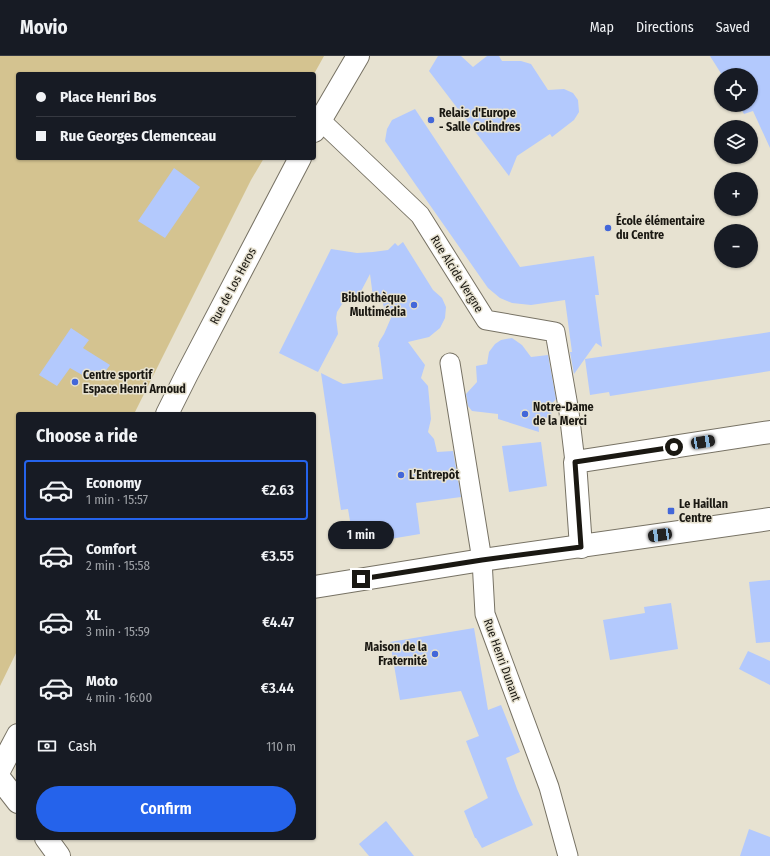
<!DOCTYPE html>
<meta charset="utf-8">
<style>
body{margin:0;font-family:"Fira Sans Condensed",sans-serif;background:#20242c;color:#f1f3f6;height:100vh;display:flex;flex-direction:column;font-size:15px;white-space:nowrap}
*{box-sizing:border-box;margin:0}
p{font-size:13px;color:#9ea1a6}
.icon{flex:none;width:22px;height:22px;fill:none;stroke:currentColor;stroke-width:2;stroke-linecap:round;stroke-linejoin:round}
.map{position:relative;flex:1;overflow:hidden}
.panel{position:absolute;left:16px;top:356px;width:300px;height:428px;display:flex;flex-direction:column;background:#171b24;border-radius:4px;box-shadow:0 1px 3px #0004}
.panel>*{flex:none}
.top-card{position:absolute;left:16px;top:16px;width:300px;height:88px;border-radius:4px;box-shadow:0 1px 3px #0004;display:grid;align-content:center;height:88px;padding:0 20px;background:#171b24}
.controls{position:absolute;left:714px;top:12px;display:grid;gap:8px}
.controls a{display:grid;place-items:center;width:44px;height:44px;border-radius:50%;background:#171b24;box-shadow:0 1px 3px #0004;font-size:20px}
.end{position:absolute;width:18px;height:18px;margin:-9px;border:5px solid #1a1812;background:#fff;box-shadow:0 0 0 2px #fff}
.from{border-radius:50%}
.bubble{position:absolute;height:28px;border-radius:14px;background:#171b24;box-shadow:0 1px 3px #0004;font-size:13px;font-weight:600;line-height:28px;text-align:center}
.car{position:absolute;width:12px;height:24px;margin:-12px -6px;border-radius:5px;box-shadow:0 0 3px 1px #0007;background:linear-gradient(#222 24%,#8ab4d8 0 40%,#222 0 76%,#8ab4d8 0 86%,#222 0)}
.top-card b{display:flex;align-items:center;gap:14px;height:38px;font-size:15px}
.top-card b+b{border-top:1px solid #363941}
.top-card i{width:10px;height:10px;background:#f1f3f6}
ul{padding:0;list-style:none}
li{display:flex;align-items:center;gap:12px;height:60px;margin:0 8px 6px;padding:0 12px;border:2px solid transparent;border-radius:4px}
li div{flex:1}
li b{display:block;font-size:15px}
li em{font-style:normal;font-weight:600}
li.on{border-color:#2563eb}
li>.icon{width:36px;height:36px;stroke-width:1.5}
h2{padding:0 20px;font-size:18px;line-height:48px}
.pay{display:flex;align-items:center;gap:10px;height:44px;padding:0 20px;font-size:15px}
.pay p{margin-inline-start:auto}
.action{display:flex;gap:8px;margin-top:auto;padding:8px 20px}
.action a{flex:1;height:46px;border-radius:24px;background:#2563eb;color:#fff;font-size:16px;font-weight:600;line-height:46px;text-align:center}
header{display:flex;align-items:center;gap:24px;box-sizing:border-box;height:56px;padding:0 20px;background:#171b24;border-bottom:1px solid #363941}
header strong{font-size:19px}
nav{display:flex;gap:22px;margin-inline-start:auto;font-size:14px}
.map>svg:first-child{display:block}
.green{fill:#d4c390}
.building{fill:#b3c9fd}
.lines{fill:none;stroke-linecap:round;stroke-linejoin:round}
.pedestrian-casing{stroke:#777264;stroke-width:21}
.minor-casing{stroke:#777264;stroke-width:24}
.tertiary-casing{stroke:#777264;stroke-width:24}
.pedestrian{stroke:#fff;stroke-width:19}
.minor{stroke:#fff;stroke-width:22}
.tertiary{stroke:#fff;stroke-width:22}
.route{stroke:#1a1812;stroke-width:5}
.poi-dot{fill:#4367d9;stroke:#e7e2d1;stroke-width:1.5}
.labels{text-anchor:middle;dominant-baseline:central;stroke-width:3;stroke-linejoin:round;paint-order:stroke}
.poi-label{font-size:12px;font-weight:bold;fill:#1a1812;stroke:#e7e2d1;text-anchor:start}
.street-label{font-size:12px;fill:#1a1812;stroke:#e7e2d1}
</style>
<header>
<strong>Movio</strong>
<nav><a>Map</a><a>Directions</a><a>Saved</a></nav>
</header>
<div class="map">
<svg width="770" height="800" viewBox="0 0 770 800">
<rect width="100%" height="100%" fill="#e7e2d1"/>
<polygon class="green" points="0,0 324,0 314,18 18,18 18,102 264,102 251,124 134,358 18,358 18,593 0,630"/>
<g class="building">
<polygon points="438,0 461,0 473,11 487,0 499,0 502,5 521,5 531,8 548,34 564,33 573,37 578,44 579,56 574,64 552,81 550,78 517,100 509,120 429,15"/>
<polygon points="710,0 770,0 770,92 753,55 744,58 739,49 751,49 751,19 722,19"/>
<polygon points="415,53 520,211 594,200 599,239 595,239 602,291 596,287 574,318 570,296 572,296 565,244 531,249 512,247 500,242 488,232 385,85 387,73 392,64"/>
<polygon points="174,112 200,131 165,182 138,165"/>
<polygon points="403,186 433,234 442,242 446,251 445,262 440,272 429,281 408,286 425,309 421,322 428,330 431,363 428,376 434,383 437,396 453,395 461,441 416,447 420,478 354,489 348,453 341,454 321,317 343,328 383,323 379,291 378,291 379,286 384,278 394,255 384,252 383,247 373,241 370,218 359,239 351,241 344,245 337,256 336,262 338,278 318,316 279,297 331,193 357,197 373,196 388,194 395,187 398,190"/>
<polygon points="71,272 89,284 83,292 110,309 99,324 91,324 70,312 57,330 39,319"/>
<polygon points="770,276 770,315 610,340 609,336 590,339 585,303"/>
<polygon points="512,282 522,289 531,301 548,299 556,343 550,350 552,361 538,363 539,376 498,363 498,358 472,355 468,350 466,338 477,326 476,310 487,308 489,296 495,288 501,284"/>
<polygon points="541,386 547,430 509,436 502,390"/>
<polygon points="770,524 770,586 756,587 749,526"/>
<polygon points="671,547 678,593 610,604 603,564 645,557 644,551"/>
<polygon points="474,572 488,654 501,649 520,696 506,702 517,733 533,769 482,792 476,782 475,782 464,755 488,742 466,685 479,680 461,635 400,644 390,586"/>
<polygon points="748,595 770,605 770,629 739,613"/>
<polygon points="386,765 414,800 369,800 359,788"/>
<polygon points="749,773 770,781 770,800 740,800"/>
</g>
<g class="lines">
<defs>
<g id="pedestrian">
<polyline points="320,64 420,159 486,264 555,276 569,356 575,406"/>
<polyline points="450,307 482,504 485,558 549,731 568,800"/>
</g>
<g id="minor">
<polyline points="581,491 575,406 770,376"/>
<polyline points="314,531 482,504 770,463"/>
<polyline points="0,723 18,746"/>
<polyline points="46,782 59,800"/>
</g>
<g id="tertiary">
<polyline points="314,75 358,0"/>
<polyline points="167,358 187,318 300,102"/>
<polyline points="0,713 18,679"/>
</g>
</defs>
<use href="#pedestrian" class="pedestrian-casing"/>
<use href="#minor" class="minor-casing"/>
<use href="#tertiary" class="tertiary-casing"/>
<use href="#pedestrian" class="pedestrian"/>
<use href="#minor" class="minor"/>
<use href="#tertiary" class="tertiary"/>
</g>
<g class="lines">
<polyline class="route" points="361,523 482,504 581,491 575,406 674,391"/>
</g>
<g class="poi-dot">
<circle cx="431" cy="64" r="4"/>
<circle cx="608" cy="172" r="4"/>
<circle cx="414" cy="249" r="4"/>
<circle cx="75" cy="326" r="4"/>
<circle cx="525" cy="358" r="4"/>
<circle cx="401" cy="419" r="4"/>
<rect x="667" y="451" width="8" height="8" rx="2"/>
<circle cx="435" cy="598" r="4"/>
</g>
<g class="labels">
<g class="poi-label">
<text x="439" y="57">Relais d'Europe<tspan x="439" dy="14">- Salle Colindres</tspan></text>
<text x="616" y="165">École élémentaire<tspan x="616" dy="14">du Centre</tspan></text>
<text x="406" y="242" text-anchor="end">Bibliothèque<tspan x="406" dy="14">Multimédia</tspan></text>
<text x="83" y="319">Centre sportif<tspan x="83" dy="14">Espace Henri Arnoud</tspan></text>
<text x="533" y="351">Notre-Dame<tspan x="533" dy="14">de la Merci</tspan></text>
<text x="409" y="419">L’Entrepôt</text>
<text x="679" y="448">Le Haillan<tspan x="679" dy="14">Centre</tspan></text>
<text x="427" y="591" text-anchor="end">Maison de la<tspan x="427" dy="14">Fraternité</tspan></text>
</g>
<g class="street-label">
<text transform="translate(457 218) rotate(58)">Rue Alcide Vergne</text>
<text transform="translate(233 230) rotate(-62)">Rue de Los Heros</text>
<text transform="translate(502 604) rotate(70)">Rue Henri Dunant</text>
</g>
</g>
</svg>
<div class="controls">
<a><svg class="icon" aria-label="locate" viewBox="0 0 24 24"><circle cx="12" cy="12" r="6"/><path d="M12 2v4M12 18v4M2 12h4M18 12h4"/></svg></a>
<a><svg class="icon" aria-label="layers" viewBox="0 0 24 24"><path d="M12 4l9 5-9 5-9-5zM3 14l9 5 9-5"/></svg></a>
<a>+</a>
<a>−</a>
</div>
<i class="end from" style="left:674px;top:391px"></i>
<i class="end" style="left:361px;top:523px"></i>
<div class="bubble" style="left:328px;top:465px;width:66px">1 min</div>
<i class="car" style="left:703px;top:386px;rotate:81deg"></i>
<i class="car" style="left:660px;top:479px;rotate:262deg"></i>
<div class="top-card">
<b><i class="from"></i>Place Henri Bos</b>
<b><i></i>Rue Georges Clemenceau</b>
</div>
<section class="panel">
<h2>Choose a ride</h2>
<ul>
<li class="on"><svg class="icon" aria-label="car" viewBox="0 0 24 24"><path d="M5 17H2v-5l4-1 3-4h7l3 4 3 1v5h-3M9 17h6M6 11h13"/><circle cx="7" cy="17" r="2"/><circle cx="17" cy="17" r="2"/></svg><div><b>Economy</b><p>1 min · 15:57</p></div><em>€2.63</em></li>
<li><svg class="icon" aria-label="car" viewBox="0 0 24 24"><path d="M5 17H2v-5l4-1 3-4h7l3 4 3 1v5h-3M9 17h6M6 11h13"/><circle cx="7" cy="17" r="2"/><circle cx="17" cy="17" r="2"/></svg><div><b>Comfort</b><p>2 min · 15:58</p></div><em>€3.55</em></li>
<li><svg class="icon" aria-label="car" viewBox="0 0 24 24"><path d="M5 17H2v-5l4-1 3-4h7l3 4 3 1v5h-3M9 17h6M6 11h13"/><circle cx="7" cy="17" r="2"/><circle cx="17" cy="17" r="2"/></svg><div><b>XL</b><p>3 min · 15:59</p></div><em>€4.47</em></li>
<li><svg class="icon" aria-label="car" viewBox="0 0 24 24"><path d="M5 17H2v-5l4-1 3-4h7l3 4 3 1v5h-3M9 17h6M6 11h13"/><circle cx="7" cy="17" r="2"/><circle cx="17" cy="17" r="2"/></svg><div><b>Moto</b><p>4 min · 16:00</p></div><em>€3.44</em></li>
</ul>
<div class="pay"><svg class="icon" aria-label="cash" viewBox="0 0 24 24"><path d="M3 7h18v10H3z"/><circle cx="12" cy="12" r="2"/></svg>Cash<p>110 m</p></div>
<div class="action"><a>Confirm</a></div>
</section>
</div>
